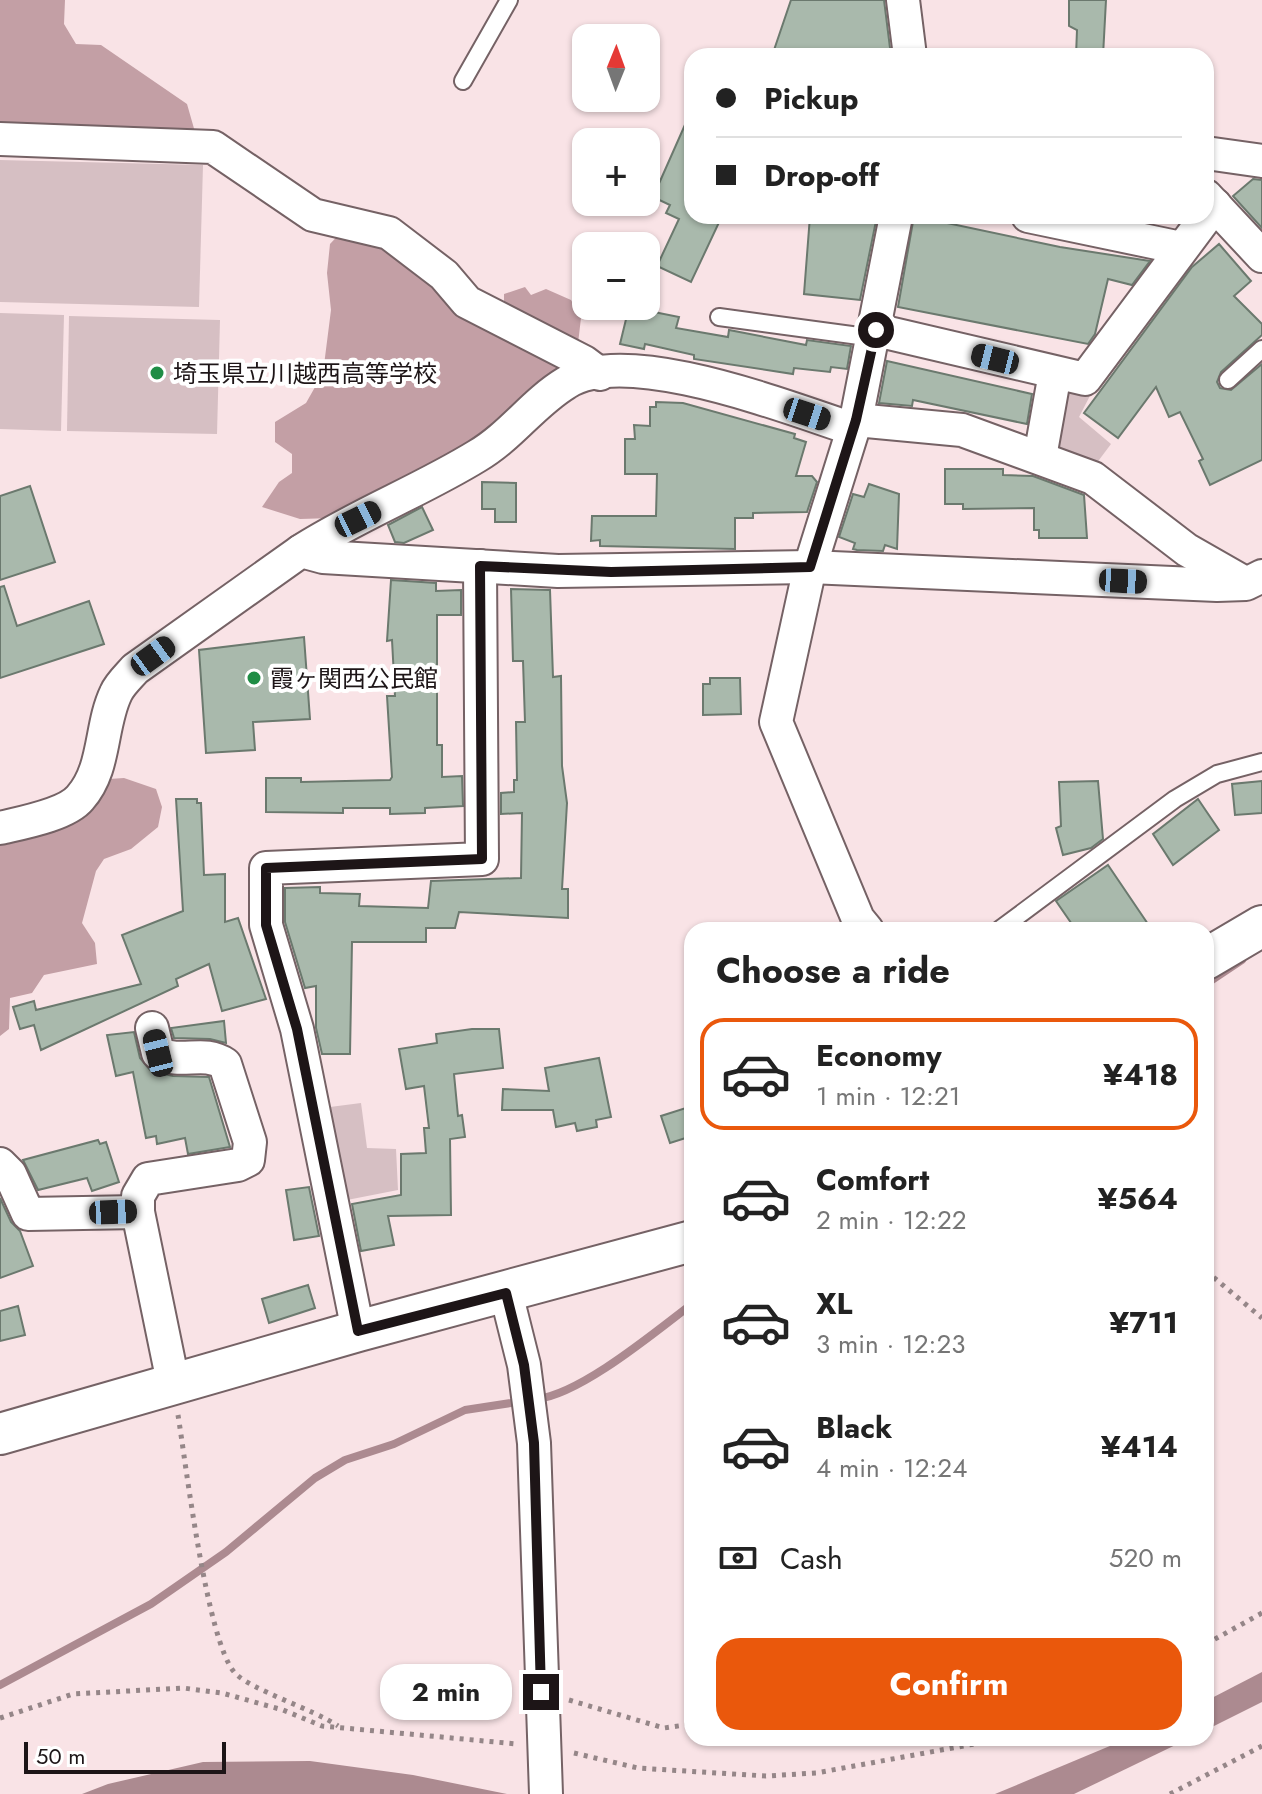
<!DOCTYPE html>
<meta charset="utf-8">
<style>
body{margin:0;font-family:Jost,"Noto Sans JP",sans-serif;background:#f2f2f2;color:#222;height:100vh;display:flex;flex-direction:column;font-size:30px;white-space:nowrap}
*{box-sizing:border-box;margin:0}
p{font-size:26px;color:#767676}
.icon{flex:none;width:44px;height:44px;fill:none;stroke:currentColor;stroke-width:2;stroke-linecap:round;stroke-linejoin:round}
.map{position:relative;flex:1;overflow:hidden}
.sheet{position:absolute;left:684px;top:922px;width:530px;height:824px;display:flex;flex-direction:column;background:#fff;border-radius:24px;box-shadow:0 2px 6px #0004}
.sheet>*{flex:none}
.top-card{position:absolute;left:684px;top:48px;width:530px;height:176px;border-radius:24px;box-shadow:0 2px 6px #0004;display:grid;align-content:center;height:176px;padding:0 32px;background:#fff}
.needle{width:52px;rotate:1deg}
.buttons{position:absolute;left:572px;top:24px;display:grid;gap:16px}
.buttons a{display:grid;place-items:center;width:88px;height:88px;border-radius:16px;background:#fff;box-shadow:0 2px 6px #0004;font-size:40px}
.scale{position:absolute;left:24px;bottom:20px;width:202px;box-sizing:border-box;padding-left:8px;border:4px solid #1d1517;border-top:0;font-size:22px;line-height:28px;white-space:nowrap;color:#1d1517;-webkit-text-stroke:6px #fff;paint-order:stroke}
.end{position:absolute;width:36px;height:36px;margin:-18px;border:10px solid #1d1517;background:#fff;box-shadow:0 0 0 4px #fff}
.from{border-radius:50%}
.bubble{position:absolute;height:56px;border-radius:24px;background:#fff;box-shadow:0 2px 6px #0004;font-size:26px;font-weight:700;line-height:56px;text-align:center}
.car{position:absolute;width:24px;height:48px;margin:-24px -12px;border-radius:10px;box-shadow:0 0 6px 2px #0007;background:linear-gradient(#222 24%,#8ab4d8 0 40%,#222 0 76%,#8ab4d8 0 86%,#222 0)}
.top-card b{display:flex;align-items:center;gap:28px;height:76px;font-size:30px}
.top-card b+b{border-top:2px solid #e0e0e0}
.top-card i{width:20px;height:20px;background:#222}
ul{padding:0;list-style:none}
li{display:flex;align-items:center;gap:24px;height:112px;margin:0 16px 12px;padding:0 16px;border:4px solid transparent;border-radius:24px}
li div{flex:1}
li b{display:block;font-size:30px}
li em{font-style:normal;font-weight:700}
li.selected{border-color:#ea580c}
li>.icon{width:72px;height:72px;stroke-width:1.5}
h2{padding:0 32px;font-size:36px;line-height:96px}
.pay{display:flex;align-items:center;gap:20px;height:88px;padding:0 32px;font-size:30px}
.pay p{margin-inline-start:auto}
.button{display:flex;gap:16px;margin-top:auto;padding:16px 32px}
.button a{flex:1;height:92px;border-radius:24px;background:#ea580c;color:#fff;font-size:32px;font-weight:700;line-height:92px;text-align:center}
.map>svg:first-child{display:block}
.green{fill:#d6bfc3}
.forest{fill:#c39fa5}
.water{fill:#ac8a90}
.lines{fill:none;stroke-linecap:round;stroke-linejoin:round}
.stream{stroke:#ac8a90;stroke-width:8}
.building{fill:#a9b9ac;stroke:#6b796e;stroke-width:2}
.service-casing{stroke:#756265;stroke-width:20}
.minor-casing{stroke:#756265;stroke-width:36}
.tertiary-casing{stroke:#756265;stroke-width:44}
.path{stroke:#958688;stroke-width:5;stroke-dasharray:4 6;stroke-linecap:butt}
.service{stroke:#fff;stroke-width:16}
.minor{stroke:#fff;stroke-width:32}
.tertiary{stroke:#fff;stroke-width:40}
.route{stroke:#1d1517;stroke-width:10}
.poi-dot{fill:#1f8d45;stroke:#fff;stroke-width:3}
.labels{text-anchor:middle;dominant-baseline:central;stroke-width:8;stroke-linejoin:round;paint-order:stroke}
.poi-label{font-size:24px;fill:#1d1517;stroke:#fff;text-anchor:start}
</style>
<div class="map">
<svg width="1262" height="1794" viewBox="0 0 1262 1794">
<rect width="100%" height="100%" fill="#f9e3e6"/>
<g class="green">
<polygon points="0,160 203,165 199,307 0,302"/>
<polygon points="0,313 64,315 61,431 0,429"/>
<polygon points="69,316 220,320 217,434 67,431"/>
<polygon points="1093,390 1079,417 1111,444 1093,468 1050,444 1060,391"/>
<polygon points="361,1103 367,1148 396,1149 398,1190 347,1200 330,1107"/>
</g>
<g class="forest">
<polygon points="0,0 65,0 64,24 76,44 101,45 187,104 195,132 0,126"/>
<polygon points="345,228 504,306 504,294 525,287 531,295 546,289 571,300 581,318 577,352 505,425 333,518 300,519 262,507 279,482 292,473 292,454 275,442 275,422 306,403 323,373 331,310 327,273 330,244"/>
<polygon points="124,778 156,789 162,807 158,827 131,849 104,859 96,871 82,923 95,943 97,964 44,975 32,993 10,998 9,1029 0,1036 0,838 109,779"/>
</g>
<g class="water">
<polygon points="1262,1672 1262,1702 1206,1730 1206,1701"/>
<polygon points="1129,1738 1190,1738 1074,1794 995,1794"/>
<polygon points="310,1761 413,1775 507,1794 82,1794 108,1784 203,1762"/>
</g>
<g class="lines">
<g class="stream">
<polyline points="1206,984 1242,960"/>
<path d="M537,1399C581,1394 655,1332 692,1304"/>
<polyline points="0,1685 151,1604 226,1552 315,1478 345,1460 394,1444 465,1410 524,1401"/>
</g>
</g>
<g class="building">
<polygon points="791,0 884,0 891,56 772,56"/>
<polygon points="1069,0 1106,0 1103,56 1076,56 1077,30 1069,26"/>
<polygon points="692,109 692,216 722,216 691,282 657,266 679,219 666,213 670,205 653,197"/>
<polygon points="1253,179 1262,180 1262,228 1233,196"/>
<polygon points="810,216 877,216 860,300 804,294"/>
<polygon points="914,216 1060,247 1150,261 1132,285 1108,279 1095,334 1088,344 898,307"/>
<polygon points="1219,244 1251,281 1234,296 1262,324 1262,335 1221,372 1217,382 1220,388 1231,390 1262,364 1262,460 1210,485 1199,461 1203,459 1180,412 1169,417 1156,387 1118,438 1084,413 1192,267"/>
<polygon points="629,307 679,317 676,328 728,337 729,330 806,345 807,340 851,346 847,369 831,367 830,372 794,368 793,374 694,359 694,355 645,344 644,349 620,344"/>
<polygon points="887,361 1032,394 1027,424 913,400 912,406 879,403"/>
<polygon points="656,402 683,403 795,434 794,438 806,442 796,476 812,476 817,482 807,512 753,513 753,518 735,518 735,549 600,546 600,540 591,541 592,516 656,516 657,474 625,474 625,439 635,439 634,425 650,426 650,407 656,407"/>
<polygon points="945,469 1003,469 1003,475 1033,476 1084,495 1087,538 1039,538 1039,530 1034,530 1034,508 963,509 963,504 945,504"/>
<polygon points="482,482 516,483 516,522 495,522 495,509 482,509"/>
<polygon points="869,484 899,494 897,549 885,545 883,551 857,550 853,549 855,543 839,537 853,494 864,497"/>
<polygon points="30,486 55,562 0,580 0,496"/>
<polygon points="422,507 433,530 404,543 395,542 388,525"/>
<polygon points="391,580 436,583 436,591 461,590 461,615 437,615 437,745 442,745 442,777 462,776 463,806 425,808 425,813 390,814 390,808 343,808 343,813 266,812 266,778 301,778 301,782 390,780 392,777 387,696 395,696 392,640 387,641"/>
<polygon points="4,586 17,626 89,601 104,644 0,678 0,587"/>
<polygon points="511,589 550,590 553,677 561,676 562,766 567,803 562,889 568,889 568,918 459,912 455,928 426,928 426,942 352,942 350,1054 322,1054 316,1028 316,986 305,988 285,922 285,888 320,887 320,893 360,894 359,906 428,908 431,881 521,878 522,813 501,814 501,793 514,792 514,780 517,780 516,722 525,722 523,661 513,661"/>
<polygon points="304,637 310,719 253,722 255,750 206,753 199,650"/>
<polygon points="710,678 740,678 741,714 703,715 703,684 710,684"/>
<polygon points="1098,781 1103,839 1091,848 1063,855 1056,828 1061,826 1059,782"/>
<polygon points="1262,781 1262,813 1235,815 1232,784"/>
<polygon points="176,799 197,799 197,803 201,803 204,875 225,874 225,922 238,918 266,999 222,1011 209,964 176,979 178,986 41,1050 34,1025 20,1029 13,1007 34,1001 36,1010 141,984 122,935 183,911"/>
<polygon points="1198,799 1219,830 1173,865 1153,834"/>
<polygon points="1108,865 1152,930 1076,930 1056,901"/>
<polygon points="224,1021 226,1043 210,1039 174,1038 171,1028"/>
<polygon points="472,1029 499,1029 503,1068 454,1074 458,1116 462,1115 465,1137 450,1139 451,1215 388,1216 394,1245 361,1251 352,1204 401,1195 401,1154 426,1153 424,1128 429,1128 424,1086 406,1089 399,1049 437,1043 436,1034"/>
<polygon points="134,1032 140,1058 151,1071 173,1076 209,1077 230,1147 188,1154 185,1138 157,1144 156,1136 146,1138 133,1072 116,1076 107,1035"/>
<polygon points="599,1058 611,1117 596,1120 597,1127 577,1131 575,1123 556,1127 553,1110 502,1110 503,1089 549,1091 545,1068"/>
<polygon points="692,1106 692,1136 670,1143 661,1116"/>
<polygon points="98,1140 100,1144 106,1142 119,1182 92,1191 87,1178 38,1190 23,1160"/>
<polygon points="309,1187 319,1236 294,1240 286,1190"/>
<polygon points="0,1198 11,1222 20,1231 33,1266 0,1278"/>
<polygon points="308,1285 315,1308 269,1323 262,1299"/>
<polygon points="18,1306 25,1335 0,1341 0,1311"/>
</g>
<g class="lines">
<defs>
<g id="service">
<polyline points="463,81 509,0"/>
<polyline points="719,317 874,338"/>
<polyline points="1228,380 1262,349"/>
<polyline points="999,930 1175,799 1217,774 1262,762"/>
</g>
<g id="minor">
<polyline points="903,0 910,56"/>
<polyline points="0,139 213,147 313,215 389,233 444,275 467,302 584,362 600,374"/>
<polyline points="1206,153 1262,161"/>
<polyline points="1206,196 1262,256"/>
<polyline points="1028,216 1181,248"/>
<polyline points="876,330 1085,379 1215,205"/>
<polyline points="856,420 962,430 1093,478 1187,550 1243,582"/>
<polyline points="1040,457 1055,373"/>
<path d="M301,551C357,515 420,491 477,456C511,436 533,403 566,383C626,344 788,408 853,429"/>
<path d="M0,828C21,823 66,815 80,798C106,769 100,726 116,693C120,684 129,676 135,669L301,551L323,557L558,571L810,567L1217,585L1246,584L1262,576"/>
<polyline points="867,930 858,919 776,722 810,567 856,420 896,216"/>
<path d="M152,1028L158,1053C183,1065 203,1049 225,1064L250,1142L248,1160L238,1165L148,1179L138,1196V1212L174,1387"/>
<polyline points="0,1164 10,1174 28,1214 138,1212"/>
<polyline points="506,1293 524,1365 534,1443 546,1794"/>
<polyline points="358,1331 297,1029 266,925 266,868 482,859 480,566"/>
</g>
<g id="tertiary">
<polyline points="1206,959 1262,926"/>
<polyline points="0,1434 358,1331 692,1241"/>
</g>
</defs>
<use href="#service" class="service-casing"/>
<use href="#minor" class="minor-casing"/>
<use href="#tertiary" class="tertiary-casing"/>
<g class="path">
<polyline points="1206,1271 1262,1318"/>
<path d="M178,1415C186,1464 207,1643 235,1673C251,1690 313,1709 338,1726"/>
<polyline points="1206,1644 1262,1613"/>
<polyline points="569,1700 664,1728 692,1724"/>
<polyline points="0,1718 73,1694 183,1688 222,1693 283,1710 322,1726 517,1744"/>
<polyline points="971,1738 986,1742"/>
<polyline points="574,1753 638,1768 766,1776 816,1773 1007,1738"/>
<polyline points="1170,1794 1262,1746"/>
</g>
<use href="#service" class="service"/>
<use href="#minor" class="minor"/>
<use href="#tertiary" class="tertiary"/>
</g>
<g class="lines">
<polyline class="route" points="541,1692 534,1443 524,1365 506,1293 358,1331 297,1029 266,925 266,868 482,859 480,566 611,572 810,567 856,420 876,330"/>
</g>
<g class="poi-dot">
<circle cx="157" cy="373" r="8"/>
<circle cx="254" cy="678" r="8"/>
</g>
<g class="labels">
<g class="poi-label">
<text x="173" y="373">埼玉県立川越西高等学校</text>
<text x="270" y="678">霞ヶ関西公民館</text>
</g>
</g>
</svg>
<div class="buttons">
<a><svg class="needle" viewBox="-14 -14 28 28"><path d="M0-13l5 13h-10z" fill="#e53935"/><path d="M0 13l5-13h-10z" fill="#767676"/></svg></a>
<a>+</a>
<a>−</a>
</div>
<div class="scale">50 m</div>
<i class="end from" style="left:876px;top:330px"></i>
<i class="end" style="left:541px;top:1692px"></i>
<div class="bubble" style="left:380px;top:1664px;width:132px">2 min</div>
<i class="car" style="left:995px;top:359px;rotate:284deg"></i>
<i class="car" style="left:807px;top:414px;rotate:108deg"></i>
<i class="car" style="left:358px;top:519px;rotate:64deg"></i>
<i class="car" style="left:1123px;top:581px;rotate:93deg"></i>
<i class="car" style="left:153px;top:656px;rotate:54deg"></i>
<i class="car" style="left:158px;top:1053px;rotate:346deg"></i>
<i class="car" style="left:113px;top:1212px;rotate:88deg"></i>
<div class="top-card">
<b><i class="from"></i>Pickup</b>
<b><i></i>Drop-off</b>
</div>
<section class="sheet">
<h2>Choose a ride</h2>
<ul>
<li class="selected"><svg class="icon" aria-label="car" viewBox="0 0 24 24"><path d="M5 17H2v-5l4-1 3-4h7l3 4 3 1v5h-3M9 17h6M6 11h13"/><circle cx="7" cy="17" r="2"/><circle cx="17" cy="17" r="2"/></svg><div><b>Economy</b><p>1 min · 12:21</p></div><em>¥418</em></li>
<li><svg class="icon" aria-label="car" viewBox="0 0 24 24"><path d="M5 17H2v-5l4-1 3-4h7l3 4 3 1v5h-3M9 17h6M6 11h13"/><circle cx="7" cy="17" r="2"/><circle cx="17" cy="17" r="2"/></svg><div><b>Comfort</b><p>2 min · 12:22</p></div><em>¥564</em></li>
<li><svg class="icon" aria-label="car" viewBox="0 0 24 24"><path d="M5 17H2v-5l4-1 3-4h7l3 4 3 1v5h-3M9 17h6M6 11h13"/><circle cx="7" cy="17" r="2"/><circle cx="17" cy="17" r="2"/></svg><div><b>XL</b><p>3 min · 12:23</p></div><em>¥711</em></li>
<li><svg class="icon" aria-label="car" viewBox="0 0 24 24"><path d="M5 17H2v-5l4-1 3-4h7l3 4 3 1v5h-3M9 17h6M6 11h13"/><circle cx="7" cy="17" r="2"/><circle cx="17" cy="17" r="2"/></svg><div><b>Black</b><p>4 min · 12:24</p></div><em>¥414</em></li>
</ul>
<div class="pay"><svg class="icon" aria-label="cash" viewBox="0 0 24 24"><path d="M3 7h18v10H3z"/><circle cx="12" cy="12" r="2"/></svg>Cash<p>520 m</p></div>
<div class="button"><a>Confirm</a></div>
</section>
</div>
